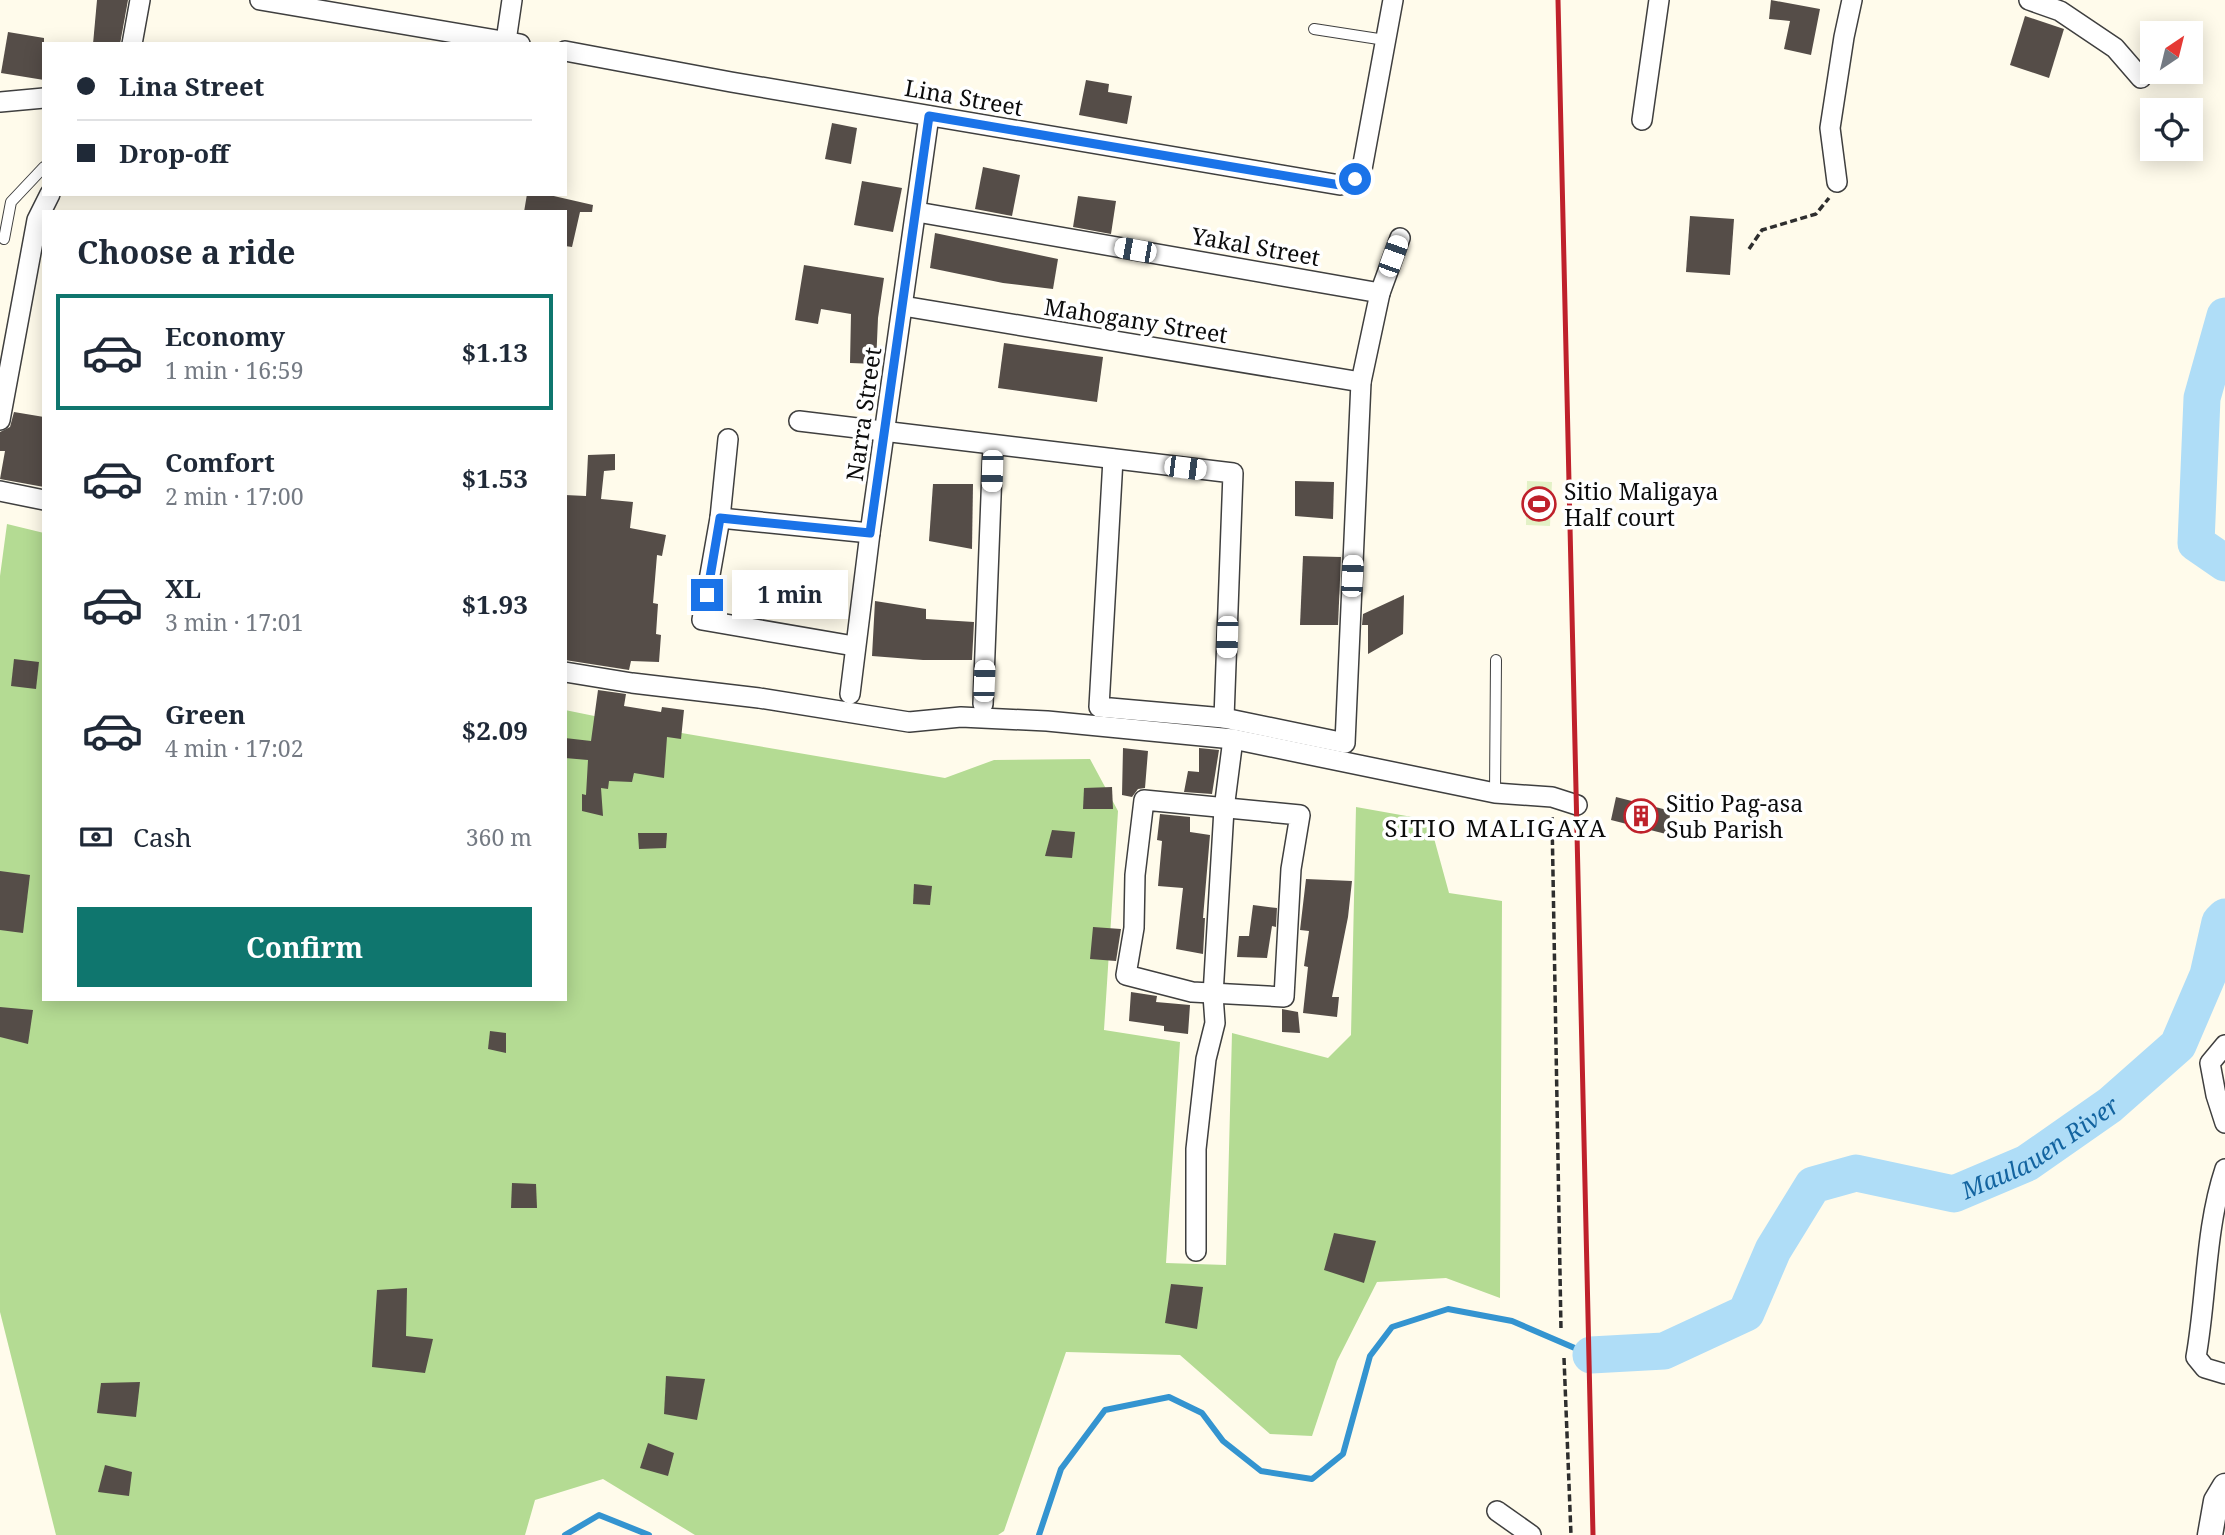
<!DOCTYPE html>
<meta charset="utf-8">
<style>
body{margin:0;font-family:"Noto Serif",serif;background:#f6f6f7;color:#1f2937;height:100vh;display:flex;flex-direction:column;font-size:26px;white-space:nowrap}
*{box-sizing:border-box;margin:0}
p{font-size:23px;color:#747a83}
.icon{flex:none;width:38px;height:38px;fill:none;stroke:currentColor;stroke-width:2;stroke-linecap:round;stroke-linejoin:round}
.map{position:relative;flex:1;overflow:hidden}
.drawer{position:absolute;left:42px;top:210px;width:525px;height:791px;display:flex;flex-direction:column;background:#fff;border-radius:0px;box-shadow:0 4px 18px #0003}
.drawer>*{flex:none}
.top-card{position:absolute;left:42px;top:42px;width:525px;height:154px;border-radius:0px;box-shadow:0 4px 18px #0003;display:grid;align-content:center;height:154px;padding:0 35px;background:#fff}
.needle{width:46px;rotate:35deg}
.tools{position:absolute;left:2140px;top:21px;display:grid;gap:14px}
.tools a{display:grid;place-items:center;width:63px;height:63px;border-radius:0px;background:#fff;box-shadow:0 4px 18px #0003;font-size:35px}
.end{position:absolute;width:32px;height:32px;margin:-16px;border:9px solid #1a73e8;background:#fff;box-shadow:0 0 0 4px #fff}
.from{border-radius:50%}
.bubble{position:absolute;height:49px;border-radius:0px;background:#fff;box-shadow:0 4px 18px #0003;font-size:23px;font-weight:700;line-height:49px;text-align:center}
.car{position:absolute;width:21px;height:42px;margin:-21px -10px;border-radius:9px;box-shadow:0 0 5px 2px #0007;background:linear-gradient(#fff 24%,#345 0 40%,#fff 0 76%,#345 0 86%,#fff 0)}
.top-card b{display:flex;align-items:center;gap:24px;height:66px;font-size:26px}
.top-card b+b{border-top:2px solid #e0e1e3}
.top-card i{width:18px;height:18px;background:#1f2937}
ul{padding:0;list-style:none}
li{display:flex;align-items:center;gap:21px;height:116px;margin:0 14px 10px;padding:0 21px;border:4px solid transparent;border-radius:0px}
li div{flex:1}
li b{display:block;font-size:26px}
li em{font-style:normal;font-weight:700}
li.active{border-color:#0f766e}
li>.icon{width:63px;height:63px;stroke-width:1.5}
h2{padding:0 35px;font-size:32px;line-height:84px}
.pay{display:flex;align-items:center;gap:18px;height:77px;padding:0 35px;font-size:26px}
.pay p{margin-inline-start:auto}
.cta{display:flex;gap:14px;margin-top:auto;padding:14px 35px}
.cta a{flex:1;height:80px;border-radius:0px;background:#0f766e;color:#fff;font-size:28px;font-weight:700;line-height:80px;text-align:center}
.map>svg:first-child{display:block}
.forest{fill:#b4db93}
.pitch{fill:#e3f1c6}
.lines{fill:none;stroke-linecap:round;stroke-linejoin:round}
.stream{stroke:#3494d0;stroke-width:6}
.river{stroke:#afddf7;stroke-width:37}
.building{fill:#554d48}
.service-casing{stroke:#3f3f3f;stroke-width:12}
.minor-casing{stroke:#3f3f3f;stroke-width:22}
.tertiary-casing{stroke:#3f3f3f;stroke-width:27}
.path{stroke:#2e2e2e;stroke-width:3.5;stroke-dasharray:7 3.5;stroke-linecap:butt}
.service{stroke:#fff;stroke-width:10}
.minor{stroke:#fff;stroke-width:19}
.tertiary{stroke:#fff;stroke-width:24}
.rail{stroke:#bf212b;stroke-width:5}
.route{stroke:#1a73e8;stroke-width:9}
.labels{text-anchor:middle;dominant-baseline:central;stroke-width:7;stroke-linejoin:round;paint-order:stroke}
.street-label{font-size:23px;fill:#0c0c0c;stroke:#fff}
.poi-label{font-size:23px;fill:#0c0c0c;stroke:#fff;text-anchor:start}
.neighbourhood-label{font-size:24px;letter-spacing:2px;fill:#0c0c0c;stroke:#fff}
.water-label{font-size:24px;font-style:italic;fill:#1364a0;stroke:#fff}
</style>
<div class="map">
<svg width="2225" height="1535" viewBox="0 0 2225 1535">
<rect width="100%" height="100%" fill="#fffbeb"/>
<polygon class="forest" points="7,524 44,533 44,999 565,999 565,710 658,729 945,778 994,760 1090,759 1118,811 1104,1030 1180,1042 1166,1263 1226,1265 1232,1033 1328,1058 1351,1035 1356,807 1429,820 1449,893 1502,901 1500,1298 1446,1278 1377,1282 1337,1361 1312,1436 1270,1434 1180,1355 1066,1352 1004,1531 998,1535 695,1535 603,1479 535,1500 525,1535 56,1535 0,1312 0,576"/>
<polygon class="pitch" points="1527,481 1552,482 1550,526 1526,525"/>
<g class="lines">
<g class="stream">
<polyline points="565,1535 599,1515 649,1535"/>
<polyline points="1039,1535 1061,1469 1105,1410 1169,1397 1202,1413 1223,1441 1261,1471 1312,1479 1343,1454 1370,1356 1392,1327 1448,1309 1512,1321 1591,1355"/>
</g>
<g class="river">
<polyline points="2225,316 2202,398 2196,543 2225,563"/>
<path id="s1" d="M1591,1355L1664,1351L1746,1313L1773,1250L1813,1185L1856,1173L1954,1194L2027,1163L2110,1105L2178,1045L2208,975L2220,922L2225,917"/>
</g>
</g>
<g class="building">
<polygon points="97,0 128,0 120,44 93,44"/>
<polygon points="1771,0 1820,9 1811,55 1784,49 1790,21 1769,19"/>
<polygon points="2025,16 2064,29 2049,78 2010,65"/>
<polygon points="8,32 44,38 44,80 1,73"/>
<polygon points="1086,80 1109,84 1108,92 1132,96 1127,124 1079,115"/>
<polygon points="832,123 857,128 851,164 825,159"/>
<polygon points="983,167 1020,175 1012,216 975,209"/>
<polygon points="862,181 902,188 893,232 854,225"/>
<polygon points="527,194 545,194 593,205 592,212 580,212 572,247 565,246 565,212 524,212"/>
<polygon points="1078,196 1116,201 1111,234 1073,227"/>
<polygon points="1690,216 1734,219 1730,275 1686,272"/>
<polygon points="935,233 1058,259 1053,289 1003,283 930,268"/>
<polygon points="804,265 884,278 878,318 876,364 850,363 851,314 821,309 818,324 795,320"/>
<polygon points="1004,343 1103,357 1097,402 998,388"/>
<polygon points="14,412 44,417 44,487 0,479 5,451 0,451 0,432 10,427"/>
<polygon points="615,454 615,470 604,471 601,499 633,502 630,528 666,535 662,556 657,555 653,603 658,604 656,634 661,635 659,662 631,661 629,670 565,660 565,495 586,496 588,455"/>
<polygon points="1295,481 1334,482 1333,519 1295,516"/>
<polygon points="933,484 973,484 972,549 929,541"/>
<polygon points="1303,556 1341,557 1338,625 1300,625"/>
<polygon points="1404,595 1403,634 1368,654 1368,625 1362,625 1363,614"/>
<polygon points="875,601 926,609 926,619 974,622 972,660 923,660 872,656"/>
<polygon points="14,659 39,662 36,689 11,686"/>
<polygon points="598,690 626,694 624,706 661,712 662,707 684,710 681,739 667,737 664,778 634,773 632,782 609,781 608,789 601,788 603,816 582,811 582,794 586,795 588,760 565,758 565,738 591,741"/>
<polygon points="1123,748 1148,751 1145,788 1138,789 1132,797 1122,795"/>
<polygon points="1199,748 1219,750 1212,794 1184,792 1188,771 1199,772"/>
<polygon points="1112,787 1113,809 1083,809 1084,788"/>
<polygon points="1616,797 1671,811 1666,834 1611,820"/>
<polygon points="1160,814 1190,817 1190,832 1210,835 1203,918 1205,918 1203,954 1176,949 1183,888 1158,886 1162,841 1157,840"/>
<polygon points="1052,830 1075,832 1072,858 1045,856"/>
<polygon points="638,833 667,833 666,848 639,849"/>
<polygon points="0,871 30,875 23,933 0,930"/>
<polygon points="1306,879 1352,881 1348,917 1332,997 1339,997 1337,1017 1303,1013 1308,967 1304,966 1309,931 1300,930"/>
<polygon points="914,884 932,886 930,905 913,904"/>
<polygon points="1253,905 1277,908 1276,927 1272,926 1267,958 1237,957 1239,936 1249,936"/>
<polygon points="1093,927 1121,929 1116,961 1090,959"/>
<polygon points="1131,992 1157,996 1156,1002 1190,1005 1188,1034 1164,1031 1164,1026 1129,1021"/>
<polygon points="0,1007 33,1010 28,1044 0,1037"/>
<polygon points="1282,1009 1298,1012 1300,1033 1282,1032"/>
<polygon points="490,1031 506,1033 506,1053 488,1049"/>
<polygon points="512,1183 536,1184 537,1208 511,1208"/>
<polygon points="1334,1233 1376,1241 1364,1283 1324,1270"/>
<polygon points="1171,1284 1203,1287 1197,1329 1165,1323"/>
<polygon points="407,1288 406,1336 433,1339 425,1373 372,1367 377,1290"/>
<polygon points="666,1376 705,1379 697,1420 664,1414"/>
<polygon points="140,1382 136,1417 97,1413 101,1383"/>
<polygon points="648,1443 674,1453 668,1476 640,1468"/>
<polygon points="105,1465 132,1472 129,1496 98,1492"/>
</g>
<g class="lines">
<defs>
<g id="service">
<polyline points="1314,29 1385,40"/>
<polyline points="4,239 11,202 44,167"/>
<polyline points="1495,793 1496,660"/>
</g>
<g id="minor">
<polyline points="260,0 520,44"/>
<polyline points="2029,0 2060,11 2115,48 2141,78"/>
<polyline points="506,41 512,0"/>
<polyline points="132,44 140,0"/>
<polyline points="565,51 731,82 1340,185 1355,179 1362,169 1393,0"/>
<polyline points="0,102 44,98"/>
<polyline points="1642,120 1659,0"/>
<polyline points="1837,182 1830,128 1844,37 1852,0"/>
<polyline points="917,212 1380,293"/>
<polyline points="903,306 1361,382"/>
<polyline points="0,420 37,220 50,194"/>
<polyline points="799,421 1233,473 1224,718"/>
<polyline points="728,439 720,518 702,620 854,646"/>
<polyline points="1113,459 1099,707 1224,718 1345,743 1361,382 1380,293 1400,238"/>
<polyline points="0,491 44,500"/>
<polyline points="720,518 870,533"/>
<polyline points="565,672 632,683 759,698 909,722 961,717 1047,721 1233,739 1495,793 1552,797 1577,805"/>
<polyline points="850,694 870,533 929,116"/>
<polyline points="983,704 993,445"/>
<polygon points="1144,800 1300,815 1291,869 1284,997 1192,992 1126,975 1134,928 1135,875"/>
<polyline points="2225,1045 2210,1063 2216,1095 2225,1123"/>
<path d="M2225,1169C2205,1229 2207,1295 2196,1357L2205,1368L2225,1374"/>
<polyline points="1196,1251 1196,1149 1206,1059 1215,1023 1213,995 1224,809 1233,739"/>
<polyline points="1497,1511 1531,1535"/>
</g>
<polyline id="tertiary" points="2210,1535 2216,1501 2225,1486"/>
</defs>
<use href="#service" class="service-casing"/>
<use href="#minor" class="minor-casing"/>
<use href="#tertiary" class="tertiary-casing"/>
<g class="path">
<polyline points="1749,249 1762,230 1816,214 1829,198"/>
<polyline points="1552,817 1561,1330"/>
<polyline points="1564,1358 1571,1535"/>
</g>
<use href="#service" class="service"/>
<use href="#minor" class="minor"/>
<use href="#tertiary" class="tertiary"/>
<polyline class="rail" points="1558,0 1593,1535"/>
</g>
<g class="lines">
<polyline class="route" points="707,595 720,518 870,533 929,116 1340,185 1355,179"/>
</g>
<defs>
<symbol id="stadium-ring" viewBox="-11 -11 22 22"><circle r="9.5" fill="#fff" stroke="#bf212b" stroke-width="1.5"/><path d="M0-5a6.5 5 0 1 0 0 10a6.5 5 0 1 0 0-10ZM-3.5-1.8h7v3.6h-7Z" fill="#bf212b"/></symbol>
<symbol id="building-ring" viewBox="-11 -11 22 22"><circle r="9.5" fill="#fff" stroke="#bf212b" stroke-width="1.5"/><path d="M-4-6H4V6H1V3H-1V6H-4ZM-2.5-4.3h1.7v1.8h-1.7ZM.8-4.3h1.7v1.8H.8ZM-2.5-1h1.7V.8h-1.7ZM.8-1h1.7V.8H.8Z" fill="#bf212b"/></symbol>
</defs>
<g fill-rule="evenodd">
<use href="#stadium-ring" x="1520" y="485" width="38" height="38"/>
<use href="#building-ring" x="1622" y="797" width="38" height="38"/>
</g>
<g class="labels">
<g class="street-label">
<text transform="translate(964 97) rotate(10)">Lina Street</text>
<text transform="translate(1256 246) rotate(10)">Yakal Street</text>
<text transform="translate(1136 320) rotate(9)">Mahogany Street</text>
<text transform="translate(863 414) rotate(-82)">Narra Street</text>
</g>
<g class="poi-label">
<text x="1564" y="491">Sitio Maligaya<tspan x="1564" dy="26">Half court</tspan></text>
<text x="1666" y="803">Sitio Pag-asa<tspan x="1666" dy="26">Sub Parish</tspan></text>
</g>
<g class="neighbourhood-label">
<text x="1496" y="827">SITIO MALIGAYA</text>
</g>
<g class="water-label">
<text stroke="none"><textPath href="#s1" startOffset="551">Maulauen River</textPath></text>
</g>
</g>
</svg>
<div class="tools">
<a><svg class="needle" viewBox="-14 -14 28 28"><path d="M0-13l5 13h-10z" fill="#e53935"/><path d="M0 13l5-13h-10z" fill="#747a83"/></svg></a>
<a><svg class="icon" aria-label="locate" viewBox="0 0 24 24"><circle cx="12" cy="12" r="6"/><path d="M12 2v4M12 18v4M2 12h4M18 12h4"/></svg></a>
</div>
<i class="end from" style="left:1355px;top:179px"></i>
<i class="end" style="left:707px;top:595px"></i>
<div class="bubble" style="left:732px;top:570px;width:116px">1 min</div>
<i class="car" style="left:1135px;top:250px;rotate:280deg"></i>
<i class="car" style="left:1393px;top:256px;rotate:20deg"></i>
<i class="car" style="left:1185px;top:468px;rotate:97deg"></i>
<i class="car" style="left:992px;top:471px;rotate:182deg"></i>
<i class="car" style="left:1352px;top:576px;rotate:3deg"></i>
<i class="car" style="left:1227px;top:637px;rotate:182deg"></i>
<i class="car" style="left:984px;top:681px;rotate:2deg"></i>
<div class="top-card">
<b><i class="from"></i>Lina Street</b>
<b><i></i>Drop-off</b>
</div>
<section class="drawer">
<h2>Choose a ride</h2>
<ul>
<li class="active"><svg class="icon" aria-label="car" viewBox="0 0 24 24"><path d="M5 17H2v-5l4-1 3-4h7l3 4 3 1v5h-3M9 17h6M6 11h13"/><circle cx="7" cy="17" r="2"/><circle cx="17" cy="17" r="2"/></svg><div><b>Economy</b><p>1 min · 16:59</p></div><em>$1.13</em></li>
<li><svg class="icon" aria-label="car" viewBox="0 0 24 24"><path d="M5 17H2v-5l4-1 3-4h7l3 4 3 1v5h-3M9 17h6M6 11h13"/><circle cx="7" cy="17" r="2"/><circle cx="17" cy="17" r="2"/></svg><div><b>Comfort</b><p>2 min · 17:00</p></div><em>$1.53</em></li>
<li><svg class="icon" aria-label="car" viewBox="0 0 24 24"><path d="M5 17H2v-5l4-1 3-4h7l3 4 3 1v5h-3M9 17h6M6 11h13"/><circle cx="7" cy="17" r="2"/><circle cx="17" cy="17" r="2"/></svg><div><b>XL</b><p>3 min · 17:01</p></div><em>$1.93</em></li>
<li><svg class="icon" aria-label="car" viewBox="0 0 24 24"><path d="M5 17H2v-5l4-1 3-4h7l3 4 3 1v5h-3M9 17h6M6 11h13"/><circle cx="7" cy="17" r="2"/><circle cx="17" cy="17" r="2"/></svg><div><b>Green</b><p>4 min · 17:02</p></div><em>$2.09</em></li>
</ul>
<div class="pay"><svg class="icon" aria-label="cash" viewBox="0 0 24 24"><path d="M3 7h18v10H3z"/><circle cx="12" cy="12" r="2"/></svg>Cash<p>360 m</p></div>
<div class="cta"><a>Confirm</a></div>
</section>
</div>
